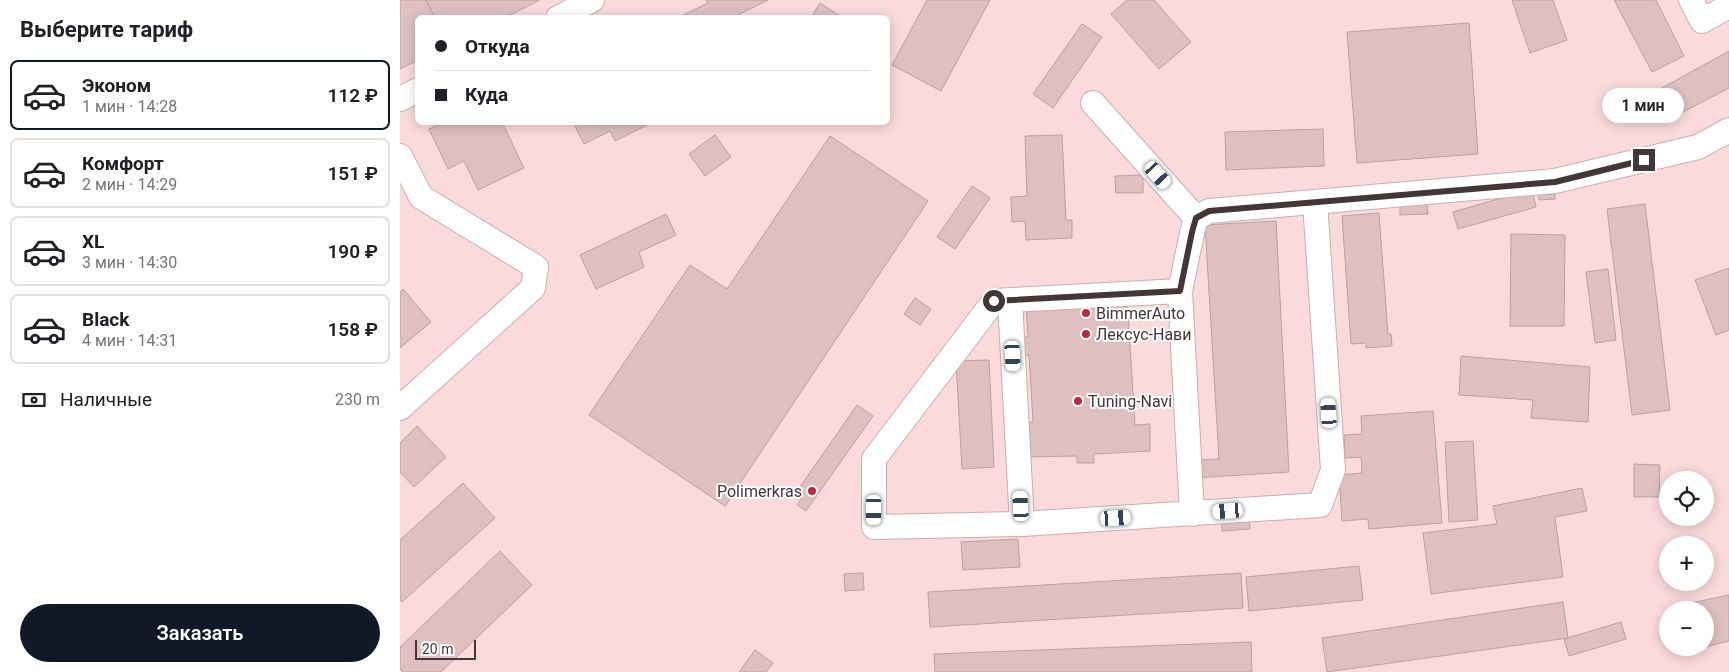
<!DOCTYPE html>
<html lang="ru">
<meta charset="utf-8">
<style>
body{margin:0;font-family:Roboto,sans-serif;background:#f6f6f6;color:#202124;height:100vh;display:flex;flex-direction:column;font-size:19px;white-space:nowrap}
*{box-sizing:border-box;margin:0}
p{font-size:16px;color:#757577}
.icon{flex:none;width:28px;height:28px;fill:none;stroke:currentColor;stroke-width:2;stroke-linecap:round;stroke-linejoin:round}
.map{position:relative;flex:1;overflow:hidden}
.drawer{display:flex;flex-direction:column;background:#fff;width:400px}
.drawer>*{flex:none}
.banner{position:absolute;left:15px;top:15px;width:475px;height:110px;border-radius:8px;box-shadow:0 2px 12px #0003;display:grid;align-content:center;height:110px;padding:0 20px;background:#fff}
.controls{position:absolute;left:1259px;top:471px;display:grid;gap:10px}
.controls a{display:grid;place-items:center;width:55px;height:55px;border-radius:50%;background:#fff;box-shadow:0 2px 12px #0003;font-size:25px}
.scale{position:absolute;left:15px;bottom:12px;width:61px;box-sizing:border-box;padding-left:5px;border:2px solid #433636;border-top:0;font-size:14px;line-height:18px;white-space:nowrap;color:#433636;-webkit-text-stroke:4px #fff;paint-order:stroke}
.end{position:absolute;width:22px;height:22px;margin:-11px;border:6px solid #433636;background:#fff;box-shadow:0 0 0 2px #fff}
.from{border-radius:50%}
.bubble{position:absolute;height:35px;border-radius:18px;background:#fff;box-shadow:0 2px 12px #0003;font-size:16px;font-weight:600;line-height:35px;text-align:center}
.car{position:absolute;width:15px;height:30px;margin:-15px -8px;border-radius:6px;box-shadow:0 0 4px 1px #0007;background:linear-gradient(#fff 24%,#345 0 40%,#fff 0 76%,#345 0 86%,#fff 0)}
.banner b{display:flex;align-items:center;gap:18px;height:48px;font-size:19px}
.banner b+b{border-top:1px solid #e0e0e0}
.banner i{width:12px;height:12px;background:#202124}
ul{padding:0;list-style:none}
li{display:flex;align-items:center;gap:15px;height:70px;margin:0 10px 8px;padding:0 10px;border:2px solid #e0e0e0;border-radius:8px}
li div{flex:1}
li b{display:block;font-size:19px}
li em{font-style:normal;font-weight:600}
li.on{border-color:#111827}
li>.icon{width:45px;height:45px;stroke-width:1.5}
h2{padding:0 20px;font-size:22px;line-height:60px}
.pay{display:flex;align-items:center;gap:12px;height:55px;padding:0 20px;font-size:19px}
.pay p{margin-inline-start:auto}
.action{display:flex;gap:10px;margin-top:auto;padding:10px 20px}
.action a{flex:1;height:58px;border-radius:30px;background:#111827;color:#fff;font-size:20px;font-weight:600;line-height:58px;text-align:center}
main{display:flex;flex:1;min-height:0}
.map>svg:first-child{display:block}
.building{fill:#dfc0c0;stroke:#bea0a0}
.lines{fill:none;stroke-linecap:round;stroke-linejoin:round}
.minor-casing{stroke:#ccaeae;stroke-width:26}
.minor{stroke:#fff;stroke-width:24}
.route{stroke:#433636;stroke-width:6}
.poi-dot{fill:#ba2941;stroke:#fff;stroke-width:2}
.labels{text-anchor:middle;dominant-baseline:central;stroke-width:4;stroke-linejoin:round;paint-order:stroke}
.poi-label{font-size:16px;fill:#433636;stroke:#fff;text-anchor:start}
</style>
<main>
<section class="drawer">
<h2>Выберите тариф</h2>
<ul>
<li class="on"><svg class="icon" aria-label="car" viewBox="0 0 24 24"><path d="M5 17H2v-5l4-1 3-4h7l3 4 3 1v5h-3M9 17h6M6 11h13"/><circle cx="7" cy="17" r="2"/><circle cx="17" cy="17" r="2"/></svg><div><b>Эконом</b><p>1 мин · 14:28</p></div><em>112 ₽</em></li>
<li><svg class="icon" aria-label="car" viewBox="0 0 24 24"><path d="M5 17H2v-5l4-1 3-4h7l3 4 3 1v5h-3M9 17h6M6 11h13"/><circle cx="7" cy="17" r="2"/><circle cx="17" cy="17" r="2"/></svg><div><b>Комфорт</b><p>2 мин · 14:29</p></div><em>151 ₽</em></li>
<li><svg class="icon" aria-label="car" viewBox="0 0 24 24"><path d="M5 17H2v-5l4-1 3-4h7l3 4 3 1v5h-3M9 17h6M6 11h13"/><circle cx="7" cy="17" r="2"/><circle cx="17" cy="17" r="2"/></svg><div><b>XL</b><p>3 мин · 14:30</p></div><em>190 ₽</em></li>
<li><svg class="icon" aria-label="car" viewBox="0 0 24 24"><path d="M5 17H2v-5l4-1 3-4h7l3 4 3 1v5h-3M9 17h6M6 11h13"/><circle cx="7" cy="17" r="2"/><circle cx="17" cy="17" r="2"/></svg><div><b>Black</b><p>4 мин · 14:31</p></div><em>158 ₽</em></li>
</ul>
<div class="pay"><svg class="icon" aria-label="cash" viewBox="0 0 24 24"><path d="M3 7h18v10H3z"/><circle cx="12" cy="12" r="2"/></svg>Наличные<p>230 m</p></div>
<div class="action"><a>Заказать</a></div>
</section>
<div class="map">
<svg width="1329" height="672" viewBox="0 0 1329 672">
<rect width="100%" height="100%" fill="#fadada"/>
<g class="building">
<polygon points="2,0 26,0 35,18 18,18 18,60 0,69 0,1"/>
<polygon points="26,0 140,0 104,18 35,18"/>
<polygon points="306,0 368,0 332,18 277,18 308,3"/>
<polygon points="527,0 590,0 541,91 492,65"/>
<polygon points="727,0 754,0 791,42 759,69 711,14"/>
<polygon points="1112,0 1153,0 1167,40 1130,53"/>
<polygon points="1214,0 1256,0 1284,56 1252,72"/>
<polygon points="420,3 443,18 411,18"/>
<polygon points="1069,23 1078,154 957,163 947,32"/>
<polygon points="682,24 702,37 653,108 633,94"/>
<polygon points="1329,51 1329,88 1279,114 1262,88"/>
<polygon points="44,122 102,122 124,168 78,190 64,161 48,169 29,129"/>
<polygon points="176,122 246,122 247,125 215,141 210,131 184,144 174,124"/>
<polygon points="923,129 924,166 826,170 825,132"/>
<polygon points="315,135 331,157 305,176 289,154"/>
<polygon points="662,135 666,220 672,220 672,238 626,240 625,221 612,222 611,197 627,196 625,136"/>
<polygon points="430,136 528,201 325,506 189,415 290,265 327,289"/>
<polygon points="743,175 743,193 716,193 715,176"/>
<polygon points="1154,183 1155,199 1139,200 1138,184"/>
<polygon points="572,186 590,198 555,249 537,237"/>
<polygon points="1132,189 1136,207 1058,229 1053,212 1105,197 1104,193"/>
<polygon points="1027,199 1028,214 1000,215 1000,200"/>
<polygon points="1245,204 1270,410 1232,415 1207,209"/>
<polygon points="979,213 988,334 991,334 992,346 966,348 966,343 951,344 942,216"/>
<polygon points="266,214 276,235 239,252 244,267 196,289 180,255"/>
<polygon points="876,221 889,472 794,478 794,460 819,459 805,225"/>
<polygon points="1111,234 1165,235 1164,326 1110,326"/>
<polygon points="1329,268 1329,330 1316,335 1295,280"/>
<polygon points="1208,269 1216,340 1195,343 1186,272"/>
<polygon points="3,289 31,322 0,348 0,292"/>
<polygon points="727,296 735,425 750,424 750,451 694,454 694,463 677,463 677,456 623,457 621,422 633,422 629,355 617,356 615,337 628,337 626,302"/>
<polygon points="515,298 531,309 520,325 504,314"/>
<polygon points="1061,356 1190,367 1188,422 1131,418 1133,400 1059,395"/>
<polygon points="589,360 594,467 562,469 556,361"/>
<polygon points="457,405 473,416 406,511 397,505 401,499 395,494"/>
<polygon points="1033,411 1042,523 969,529 968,519 942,521 939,475 962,473 961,457 945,458 944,435 962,434 961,416"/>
<polygon points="17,426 46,457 14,487 0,472 0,443"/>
<polygon points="1073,441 1078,520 1049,522 1045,442"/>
<polygon points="1234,464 1260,465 1259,497 1234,497"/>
<polygon points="63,483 95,518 2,602 0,600 0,540"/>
<polygon points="1182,488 1187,511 1155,517 1163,577 1031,594 1023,533 1097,524 1093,506"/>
<polygon points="849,510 850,529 822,531 821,512"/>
<polygon points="618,539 620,567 563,570 561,542"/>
<polygon points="100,551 132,585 41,672 3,672 0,669 0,647"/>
<polygon points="959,566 963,600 849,611 846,577"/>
<polygon points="463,573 464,590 445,591 444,574"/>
<polygon points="841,573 843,608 530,627 528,592"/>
<polygon points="1329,595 1329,641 1305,647 1305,610 1293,610 1291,603"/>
<polygon points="1163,602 1168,638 927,672 922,638"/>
<polygon points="1221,622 1226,639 1169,656 1164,639"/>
<polygon points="851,642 852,672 535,672 534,654"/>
<polygon points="355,650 373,663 366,672 339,672"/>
</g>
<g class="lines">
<defs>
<g id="minor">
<polyline points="1291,0 1302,21 1329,6"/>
<polyline points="158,18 192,0"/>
<polyline points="0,99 18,90"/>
<polyline points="693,103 796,218"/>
<polyline points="0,156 21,197 136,267 133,288 0,408"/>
<polyline points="780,291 594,301 474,459 474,527 622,524 920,505 933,470 915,202"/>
<polyline points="610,301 622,524"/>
<polyline points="792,514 780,291 792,233 796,218 809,211 1155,181 1298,147 1329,130"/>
</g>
</defs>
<use href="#minor" class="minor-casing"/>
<use href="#minor" class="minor"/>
</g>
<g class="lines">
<polyline class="route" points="594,301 780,291 792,232 796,218 809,211 1155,182 1244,160"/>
</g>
<g class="poi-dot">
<circle cx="686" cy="313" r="5"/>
<circle cx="686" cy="334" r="5"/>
<circle cx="678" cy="401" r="5"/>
<circle cx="412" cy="491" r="5"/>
</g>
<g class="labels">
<g class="poi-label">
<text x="696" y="313">BimmerAuto</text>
<text x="696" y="334">Лексус-Нави</text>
<text x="688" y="401">Tuning-Navi</text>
<text x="402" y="491" text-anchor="end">Polimerkras</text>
</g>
</g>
</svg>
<div class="controls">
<a><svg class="icon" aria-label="locate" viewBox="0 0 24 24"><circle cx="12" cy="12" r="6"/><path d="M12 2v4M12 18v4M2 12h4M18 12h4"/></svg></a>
<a>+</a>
<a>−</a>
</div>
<div class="scale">20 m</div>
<i class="end from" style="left:594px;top:301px"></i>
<i class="end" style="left:1244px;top:160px"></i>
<div class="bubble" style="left:1202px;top:88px;width:82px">1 мин</div>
<i class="car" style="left:758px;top:175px;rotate:138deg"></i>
<i class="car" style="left:613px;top:356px;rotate:177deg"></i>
<i class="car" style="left:929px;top:413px;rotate:356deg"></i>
<i class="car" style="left:621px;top:506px;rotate:357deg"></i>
<i class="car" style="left:474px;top:510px;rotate:180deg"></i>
<i class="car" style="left:828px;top:511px;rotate:266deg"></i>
<i class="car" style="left:716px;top:518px;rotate:87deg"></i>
<div class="banner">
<b><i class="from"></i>Откуда</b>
<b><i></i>Куда</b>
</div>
</div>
</main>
